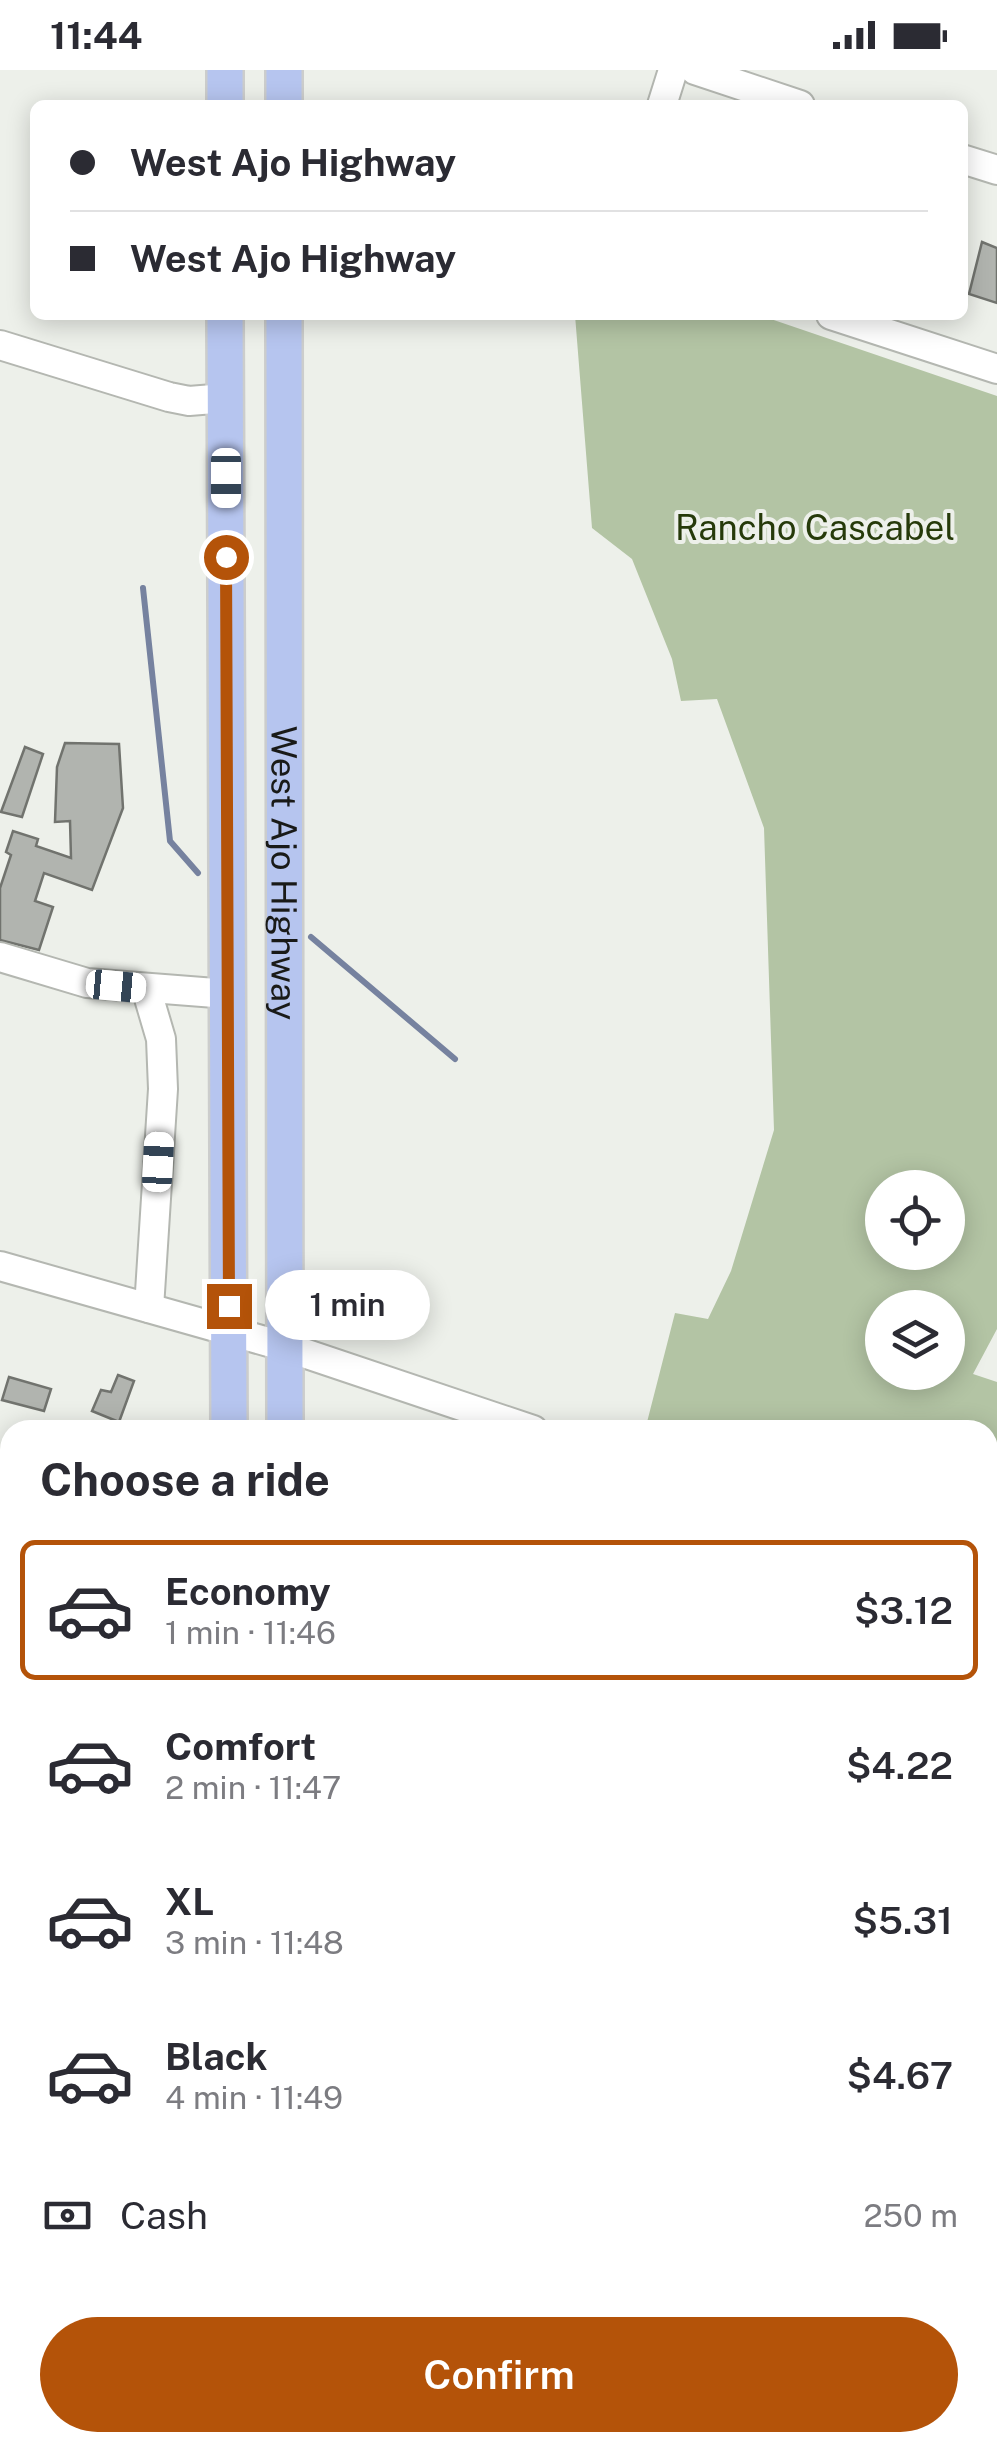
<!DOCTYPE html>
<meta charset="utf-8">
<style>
body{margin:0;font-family:"Public Sans",sans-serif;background:#f2f2f3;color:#2b2b33;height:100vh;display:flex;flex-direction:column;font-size:38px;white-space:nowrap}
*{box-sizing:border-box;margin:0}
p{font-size:32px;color:#7c7c81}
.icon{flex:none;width:55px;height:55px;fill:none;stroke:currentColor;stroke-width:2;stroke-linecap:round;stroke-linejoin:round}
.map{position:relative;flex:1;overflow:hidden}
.drawer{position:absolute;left:0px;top:1350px;width:998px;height:1032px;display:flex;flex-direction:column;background:#fff;border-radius:30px 30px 0 0;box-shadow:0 5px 25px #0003}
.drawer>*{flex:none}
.banner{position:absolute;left:30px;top:30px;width:938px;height:220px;border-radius:15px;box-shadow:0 5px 25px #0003;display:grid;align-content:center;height:220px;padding:0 40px;background:#fff}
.controls{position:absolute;left:865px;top:1100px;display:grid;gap:20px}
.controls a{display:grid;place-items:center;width:100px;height:100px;border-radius:50%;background:#fff;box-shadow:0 5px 25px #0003;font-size:50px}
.end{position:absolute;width:45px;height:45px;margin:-22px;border:12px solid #b45309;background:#fff;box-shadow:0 0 0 5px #fff}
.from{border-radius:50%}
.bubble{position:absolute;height:70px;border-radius:35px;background:#fff;box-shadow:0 5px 25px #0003;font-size:32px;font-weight:600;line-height:70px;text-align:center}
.car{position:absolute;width:30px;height:60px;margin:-30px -15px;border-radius:12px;box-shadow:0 0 8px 2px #0007;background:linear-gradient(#fff 24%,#345 0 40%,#fff 0 76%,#345 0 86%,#fff 0)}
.banner b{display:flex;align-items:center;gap:35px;height:95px;font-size:38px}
.banner b+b{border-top:2px solid #e1e1e2}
.banner i{width:25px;height:25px;background:#2b2b33}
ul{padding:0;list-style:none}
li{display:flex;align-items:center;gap:30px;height:140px;margin:0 20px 15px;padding:0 20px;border:5px solid transparent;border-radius:15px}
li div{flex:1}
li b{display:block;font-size:38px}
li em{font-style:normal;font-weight:600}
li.current{border-color:#b45309}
li>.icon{width:90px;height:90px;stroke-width:1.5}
h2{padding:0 40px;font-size:45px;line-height:120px}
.pay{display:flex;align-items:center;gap:25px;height:110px;padding:0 40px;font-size:38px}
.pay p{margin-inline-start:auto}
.action{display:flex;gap:20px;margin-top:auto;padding:20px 40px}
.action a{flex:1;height:115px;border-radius:60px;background:#b45309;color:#fff;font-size:40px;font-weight:600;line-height:115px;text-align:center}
.status{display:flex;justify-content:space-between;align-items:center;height:70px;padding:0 50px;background:#fff;direction:ltr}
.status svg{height:28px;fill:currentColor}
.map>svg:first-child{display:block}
.green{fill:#b3c4a4;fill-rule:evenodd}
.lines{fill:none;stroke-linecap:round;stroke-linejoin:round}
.stream{stroke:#76829f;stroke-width:6}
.building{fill:#b1b4af;stroke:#71736e;stroke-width:2.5}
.minor-casing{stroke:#b4b7b1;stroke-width:32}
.major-casing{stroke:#cccdcc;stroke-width:40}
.minor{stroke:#fff;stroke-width:28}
.major{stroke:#b6c5ef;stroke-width:35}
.route{stroke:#b45309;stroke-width:12}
.labels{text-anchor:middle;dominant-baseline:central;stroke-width:8;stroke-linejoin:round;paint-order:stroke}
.park-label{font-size:35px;fill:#263a0a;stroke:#edf0ea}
.street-label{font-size:35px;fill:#191a18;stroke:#edf0ea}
</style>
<div class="status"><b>11:44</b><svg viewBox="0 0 49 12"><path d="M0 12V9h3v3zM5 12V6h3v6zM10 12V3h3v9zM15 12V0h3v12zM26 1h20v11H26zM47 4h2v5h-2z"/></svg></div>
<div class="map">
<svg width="997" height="2381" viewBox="0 0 997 2381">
<rect width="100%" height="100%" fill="#edf0ea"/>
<g class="green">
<path d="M575,245H759L997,326V1259L973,1304L997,1312V1485L988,1481V1360H645L675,1243L708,1249L731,1201L774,1060L764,758L717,629L681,631L672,589L632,489L592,458ZM882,1118H948V1182H882ZM882,1238H948V1302H882Z"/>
<polygon points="988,1753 997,1756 997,1874 988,1902"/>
</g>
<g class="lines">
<g class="stream">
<polyline points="143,518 170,771 198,803"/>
<polyline points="311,867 455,989"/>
<polyline points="988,1576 997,1579"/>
</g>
</g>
<g class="building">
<polygon points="982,172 997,178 997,233 969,224"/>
<polygon points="65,673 119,674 123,738 92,820 44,803 35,831 53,837 39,880 0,870 0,818 11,785 6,782 13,761 38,769 36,776 71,788 70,751 55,752 57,697"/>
<polygon points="25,677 43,684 22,747 1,742"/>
<polygon points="118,1305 134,1311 119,1352 92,1341 101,1320 111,1322"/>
<polygon points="9,1307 51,1319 44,1341 2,1330"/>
</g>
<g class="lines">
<defs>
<g id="minor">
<polyline points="695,0 800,35"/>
<polyline points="662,35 673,0"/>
<polyline points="962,89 997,100"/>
<polyline points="831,245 997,299"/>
<polyline points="0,275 169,327 189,331 226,328"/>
<polyline points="0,887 87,913 228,924"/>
<polyline points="146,918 161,969 163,1019 149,1238"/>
<polyline points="0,1196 286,1277 533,1360"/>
<polyline points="988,1512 997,1515"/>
<polyline points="988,1730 997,1732"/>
<polyline points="988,2018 997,2022"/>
</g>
<g id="major">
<polyline points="225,0 225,35"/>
<polyline points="284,0 284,35"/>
<polyline points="225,245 229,1360"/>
<path id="s1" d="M284,245L285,1360"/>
<polyline points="227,2381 227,2372"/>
<polyline points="284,2381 284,2372"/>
</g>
</defs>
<use href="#minor" class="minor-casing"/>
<use href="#major" class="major-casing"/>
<use href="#minor" class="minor"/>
<use href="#major" class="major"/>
</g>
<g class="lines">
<polyline class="route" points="226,487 229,1236"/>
</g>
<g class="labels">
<g class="park-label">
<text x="815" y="457">Rancho Cascabel</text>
</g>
<g class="street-label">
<text stroke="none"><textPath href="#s1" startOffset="558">West Ajo Highway</textPath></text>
</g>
</g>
</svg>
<div class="controls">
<a><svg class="icon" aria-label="locate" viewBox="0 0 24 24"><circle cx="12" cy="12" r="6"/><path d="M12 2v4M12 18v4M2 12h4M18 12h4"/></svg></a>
<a><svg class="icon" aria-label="layers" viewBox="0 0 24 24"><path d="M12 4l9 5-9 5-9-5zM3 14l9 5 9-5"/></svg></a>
</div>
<i class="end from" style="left:226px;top:487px"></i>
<i class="end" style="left:229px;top:1236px"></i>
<div class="bubble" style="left:265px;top:1200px;width:165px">1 min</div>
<i class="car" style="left:226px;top:408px;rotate:180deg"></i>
<i class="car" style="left:116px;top:916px;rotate:95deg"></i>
<i class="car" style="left:158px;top:1092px;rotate:3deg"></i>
<div class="banner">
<b><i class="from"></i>West Ajo Highway</b>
<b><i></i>West Ajo Highway</b>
</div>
<section class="drawer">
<h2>Choose a ride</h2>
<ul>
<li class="current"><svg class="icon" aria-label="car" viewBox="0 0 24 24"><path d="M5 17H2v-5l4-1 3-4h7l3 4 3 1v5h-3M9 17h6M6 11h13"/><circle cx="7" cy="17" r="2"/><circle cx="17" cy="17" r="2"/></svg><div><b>Economy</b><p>1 min · 11:46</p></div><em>$3.12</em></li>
<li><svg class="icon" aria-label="car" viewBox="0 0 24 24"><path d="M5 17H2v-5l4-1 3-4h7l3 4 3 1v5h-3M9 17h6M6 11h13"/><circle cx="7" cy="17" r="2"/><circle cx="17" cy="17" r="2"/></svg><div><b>Comfort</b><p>2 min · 11:47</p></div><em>$4.22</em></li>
<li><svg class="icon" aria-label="car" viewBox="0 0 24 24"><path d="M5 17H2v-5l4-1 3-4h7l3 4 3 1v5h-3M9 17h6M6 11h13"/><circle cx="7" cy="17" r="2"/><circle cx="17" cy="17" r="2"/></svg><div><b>XL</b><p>3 min · 11:48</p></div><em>$5.31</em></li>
<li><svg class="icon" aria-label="car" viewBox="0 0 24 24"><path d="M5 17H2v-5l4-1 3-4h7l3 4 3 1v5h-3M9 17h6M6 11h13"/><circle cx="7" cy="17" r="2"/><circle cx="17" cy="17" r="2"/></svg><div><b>Black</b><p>4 min · 11:49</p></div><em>$4.67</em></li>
</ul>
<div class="pay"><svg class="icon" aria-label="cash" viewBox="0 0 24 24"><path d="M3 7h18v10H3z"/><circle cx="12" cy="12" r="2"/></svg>Cash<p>250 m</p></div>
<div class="action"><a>Confirm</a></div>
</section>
</div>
